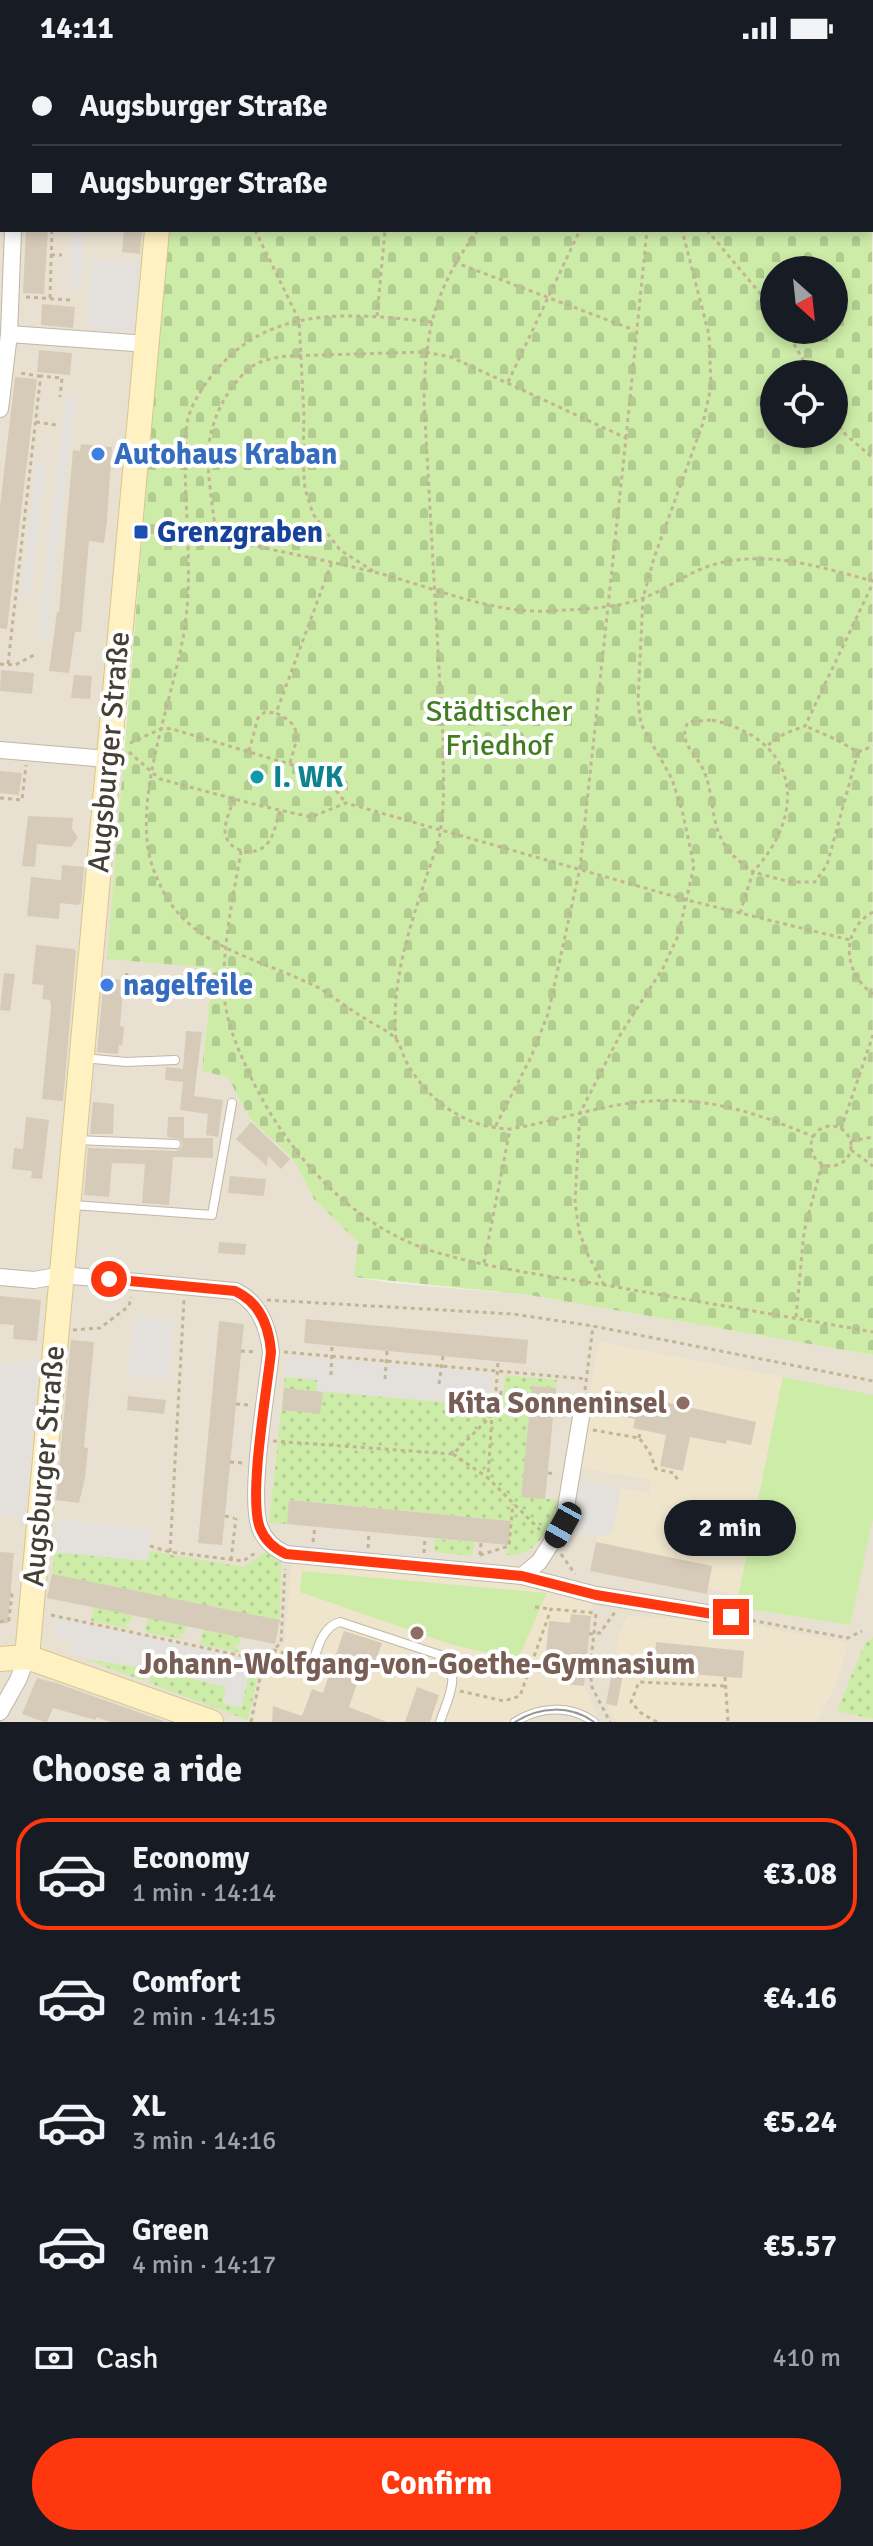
<!DOCTYPE html>
<meta charset="utf-8">
<style>
body{margin:0;font-family:Signika,sans-serif;background:#242831;color:#f1f3f6;height:100vh;display:flex;flex-direction:column;font-size:30px;white-space:nowrap}
*{box-sizing:border-box;margin:0}
p{font-size:26px;color:#9ea1a6}
.icon{flex:none;width:44px;height:44px;fill:none;stroke:currentColor;stroke-width:2;stroke-linecap:round;stroke-linejoin:round}
.map{position:relative;height:1666px;overflow:hidden}
.drawer{display:flex;flex-direction:column;background:#171b24;flex:1}
.drawer>*{flex:none}
.banner{position:absolute;left:0px;top:0px;width:874px;height:176px;box-shadow:0 4px 12px #0003;display:grid;align-content:center;height:176px;padding:0 32px;background:#171b24}
.needle{width:52px;rotate:153deg}
.controls{position:absolute;left:760px;top:200px;display:grid;gap:16px}
.controls a{display:grid;place-items:center;width:88px;height:88px;border-radius:50%;background:#171b24;box-shadow:0 4px 12px #0003;font-size:40px}
.end{position:absolute;width:36px;height:36px;margin:-18px;border:10px solid #ff370f;background:#fff;box-shadow:0 0 0 4px #fff}
.from{border-radius:50%}
.bubble{position:absolute;height:56px;border-radius:28px;background:#171b24;box-shadow:0 4px 12px #0003;font-size:26px;font-weight:700;line-height:56px;text-align:center}
.car{position:absolute;width:24px;height:48px;margin:-24px -12px;border-radius:10px;box-shadow:0 0 6px 2px #0007;background:linear-gradient(#222 24%,#8ab4d8 0 40%,#222 0 76%,#8ab4d8 0 86%,#222 0)}
.banner b{display:flex;align-items:center;gap:28px;height:76px;font-size:30px}
.banner b+b{border-top:2px solid #363941}
.banner i{width:20px;height:20px;background:#f1f3f6}
ul{padding:0;list-style:none}
li{display:flex;align-items:center;gap:24px;height:112px;margin:0 16px 12px;padding:0 16px;border:4px solid transparent;border-radius:32px}
li div{flex:1}
li b{display:block;font-size:30px}
li em{font-style:normal;font-weight:700}
li.active{border-color:#ff370f}
li>.icon{width:72px;height:72px;stroke-width:1.5}
h2{padding:0 32px;font-size:36px;line-height:96px}
.pay{display:flex;align-items:center;gap:20px;height:88px;padding:0 32px;font-size:30px}
.pay p{margin-inline-start:auto}
.primary-button{display:flex;gap:16px;margin-top:auto;padding:16px 32px}
.primary-button a{flex:1;height:92px;border-radius:48px;background:#ff370f;color:#fff;font-size:32px;font-weight:700;line-height:92px;text-align:center}
.status{display:flex;justify-content:space-between;align-items:center;height:56px;padding:0 40px;background:#171b24;direction:ltr}
.status svg{height:22px;fill:currentColor}
.map>svg:first-child{display:block}
.residential{fill:#e8e1d1}
.education{fill:#eee5cc}
.grass{fill:url(#grass-dots)}
.cemetery{fill:url(#cemetery-stones);fill-rule:evenodd}
.pitch{fill:#cdeca8}
.parking{fill:#e4e1dd}
.building{fill:#d6cbb8}
.lines{fill:none;stroke-linecap:round;stroke-linejoin:round}
.lane-casing{stroke:#c0b7a5;stroke-width:10}
.street-casing{stroke:#c0b7a5;stroke-width:18}
.secondary-casing{stroke:#d8c68f;stroke-width:26}
.path{stroke:#c3b495;stroke-width:3;stroke-dasharray:4 4;stroke-linecap:butt}
.lane{stroke:#fff;stroke-width:8}
.street{stroke:#fff;stroke-width:16}
.secondary{stroke:#fff1c2;stroke-width:24}
.tram{stroke:#959595;stroke-width:2}
.route{stroke:#ff370f;stroke-width:10}
.shop-dot{fill:#3f7fe0;stroke:#fff;stroke-width:3}
.transit-dot{fill:#1a4fb4;stroke:#fff;stroke-width:3}
.culture-dot{fill:#0f9aa8;stroke:#fff;stroke-width:3}
.education-dot{fill:#8d6e63;stroke:#fff;stroke-width:3}
.labels{text-anchor:middle;dominant-baseline:central;stroke-width:8;stroke-linejoin:round;paint-order:stroke}
.shop-label{font-size:30px;font-weight:bold;fill:#366cbe;stroke:#fff;text-anchor:start}
.transit-label{font-size:30px;font-weight:bold;fill:#164399;stroke:#fff;text-anchor:start}
.park-label{font-size:30px;fill:#437d21;stroke:#fff}
.street-label{font-size:30px;fill:#463f33;stroke:#fff}
.culture-label{font-size:30px;font-weight:bold;fill:#0d838f;stroke:#fff;text-anchor:start}
.education-label{font-size:30px;font-weight:bold;fill:#785e54;stroke:#fff;text-anchor:end}
</style>
<div class="status"><b>14:11</b><svg viewBox="0 0 49 12"><path d="M0 12V9h3v3zM5 12V6h3v6zM10 12V3h3v9zM15 12V0h3v12zM26 1h20v11H26zM47 4h2v5h-2z"/></svg></div>
<div class="map">
<svg width="873" height="1666" viewBox="0 0 873 1666">
<defs>
<pattern id="grass-dots" width="8" height="8" patternUnits="userSpaceOnUse" patternTransform="scale(2)"><rect width="8" height="8" fill="#cdeca8"/><path d="M2 2h.1M6 6h.1" fill="none" stroke="#b1cb91" stroke-width="1.8" stroke-linecap="round"/></pattern>
<pattern id="cemetery-stones" width="16" height="16" patternUnits="userSpaceOnUse" patternTransform="scale(2)"><rect width="16" height="16" fill="#cdeca8"/><path d="M2 7V4a2 2 0 0 1 4 0v3zM10 15v-3a2 2 0 0 1 4 0v3z" fill="#b1cb91"/></pattern>
</defs>
<rect width="100%" height="100%" fill="#f4efe4"/>
<polygon class="residential" points="0,58 2,174 165,174 143,471 123,691 213,912 202,1014 228,1020 250,1063 293,1103 314,1143 358,1186 354,1221 393,1227 529,1239 873,1299 873,1666 0,1666"/>
<g class="education">
<polygon points="599,1286 783,1321 739,1539 708,1533 707,1538 590,1515 597,1480 607,1479 613,1475 621,1432 649,1437 651,1424 577,1411"/>
<polygon points="292,1505 520,1527 592,1544 591,1560 571,1558 570,1567 549,1565 544,1617 565,1619 565,1628 584,1630 599,1663 575,1651 541,1649 514,1660 507,1666 254,1665 266,1600 278,1595 285,1586"/>
<polygon points="628,1560 727,1565 848,1587 836,1629 816,1666 616,1666 606,1648 619,1577"/>
</g>
<g class="grass">
<path d="M505,1319L557,1324L556,1332L532,1330L521,1440L557,1444C554,1469 537,1501 507,1499L510,1465L290,1444L287,1468L269,1467L285,1321L318,1324L317,1335L502,1351Z"/>
<polygon points="434,1483 475,1486 471,1500 435,1496"/>
<polygon points="149,1495 244,1511 266,1495 281,1506 280,1564 52,1518 54,1496 148,1505"/>
<polygon points="94,1551 132,1559 131,1566 128,1566 127,1570 131,1573 91,1565"/>
<polygon points="148,1562 186,1570 185,1578 180,1577 179,1580 184,1584 145,1576"/>
<polygon points="203,1573 241,1581 240,1589 236,1588 235,1592 239,1593 239,1596 200,1589"/>
<polygon points="873,1581 873,1663 837,1655 865,1587"/>
<polygon points="262,1601 248,1664 149,1627 153,1613 226,1631 223,1647 241,1652 252,1604"/>
<polygon points="84,1603 147,1612 144,1625"/>
</g>
<g class="cemetery">
<polygon points="178,0 723,0 726,2 178,2"/>
<path d="M872,100L873,1299L529,1239L354,1221L358,1186L314,1143L293,1103L250,1063L228,1021L202,1015L213,912L107,903L143,471L165,174H872ZM774,214H834V274H774ZM774,318H834V378H774Z"/>
</g>
<g class="pitch">
<polygon points="783,1321 873,1339 873,1462 850,1569 736,1551"/>
<polygon points="302,1515 323,1517 547,1537 518,1603 453,1589 300,1536"/>
</g>
<g class="parking">
<polygon points="72,174 84,174 81,234 69,233"/>
<polygon points="91,203 140,207 135,276 87,271"/>
<polygon points="66,340 75,341 47,583 38,583"/>
<polygon points="37,405 46,406 30,540 21,539"/>
<polygon points="134,1260 174,1264 168,1324 128,1320"/>
<polygon points="286,1300 492,1317 489,1350 317,1335 317,1324 285,1321"/>
<polygon points="39,1306 24,1462 0,1458 0,1307"/>
<polygon points="575,1424 621,1432 613,1475 597,1480 566,1476"/>
<polygon points="56,1464 151,1473 148,1505 54,1496"/>
<polygon points="287,1486 495,1507 493,1519 286,1498"/>
<polygon points="57,1562 252,1604 241,1652 223,1647 226,1631 160,1614 70,1598 72,1586 55,1581"/>
</g>
<g class="building">
<polygon points="26,174 48,174 44,238 23,237"/>
<polygon points="124,174 142,174 140,198 122,196"/>
<polygon points="42,248 75,251 73,272 41,269"/>
<polygon points="39,294 72,297 70,319 37,316"/>
<polygon points="15,321 37,323 7,573 0,572 0,450"/>
<polygon points="81,388 112,391 107,464 104,487 89,485 81,576 75,576 69,617 49,615 57,556 59,556 73,394 80,395"/>
<polygon points="1,614 34,617 32,638 0,635"/>
<polygon points="74,619 92,620 90,643 71,642"/>
<polygon points="0,715 22,717 19,739 0,737"/>
<polygon points="28,760 73,762 72,773 78,781 71,791 37,788 35,811 22,810"/>
<polygon points="62,809 84,811 81,847 78,849 60,847 59,863 27,860 31,821 61,824"/>
<polygon points="36,889 74,893 76,895 63,1045 42,1043 51,952 50,944 42,943 44,929 32,928"/>
<polygon points="4,917 15,918 10,955 0,954"/>
<polygon points="104,922 124,924 120,970 124,971 122,990 119,989 118,998 97,996"/>
<polygon points="186,975 202,976 194,1040 223,1044 218,1081 206,1079 208,1058 180,1054 183,1026 165,1024 166,1011 183,1013"/>
<polygon points="93,1046 114,1048 113,1078 90,1078"/>
<polygon points="26,1061 49,1064 42,1123 31,1122 32,1115 12,1113 14,1092 23,1093"/>
<polygon points="168,1061 184,1061 184,1082 213,1082 213,1102 173,1101 169,1149 142,1147 145,1108 112,1107 109,1141 84,1139 88,1092 176,1095 181,1092 183,1088 180,1083 167,1081"/>
<polygon points="251,1066 290,1103 281,1113 268,1100 267,1110 236,1083"/>
<polygon points="230,1120 266,1123 264,1140 228,1137"/>
<polygon points="219,1186 246,1188 245,1199 218,1197"/>
<polygon points="0,1240 41,1244 37,1285 13,1283 14,1269 0,1268"/>
<polygon points="306,1263 528,1284 526,1308 304,1287"/>
<polygon points="219,1265 244,1268 222,1489 198,1487"/>
<polygon points="71,1284 94,1286 84,1391 88,1392 85,1422 79,1447 56,1444"/>
<polygon points="532,1330 556,1332 545,1443 521,1441"/>
<polygon points="284,1332 323,1336 320,1358 282,1354"/>
<polygon points="615,1335 756,1366 751,1389 727,1384 726,1388 690,1381 683,1415 660,1410 666,1379 633,1372 635,1363 610,1358"/>
<polygon points="128,1340 166,1344 164,1358 127,1354"/>
<polygon points="289,1444 511,1465 508,1489 287,1468"/>
<polygon points="596,1486 712,1510 707,1538 590,1515"/>
<polygon points="0,1496 14,1497 8,1567 0,1567"/>
<polygon points="52,1518 280,1564 275,1588 47,1542"/>
<polygon points="571,1558 591,1560 584,1630 564,1628 565,1619 544,1617 549,1565 570,1567"/>
<polygon points="344,1575 382,1587 367,1628 358,1625 349,1651 387,1666 272,1666 273,1650 302,1660 312,1633 323,1637"/>
<polygon points="656,1586 744,1595 742,1622 654,1615"/>
<polygon points="612,1616 623,1618 617,1650 606,1648"/>
<polygon points="37,1622 56,1627 166,1666 110,1666 96,1661 96,1664 53,1652 47,1666 44,1666 22,1658"/>
<polygon points="417,1631 439,1639 430,1666 405,1666"/>
</g>
<g class="lines">
<defs>
<g id="lane">
<polyline points="83,1002 126,1006 175,1004"/>
<polyline points="75,1084 176,1088"/>
<polyline points="73,1149 212,1159 232,1047"/>
<path d="M308,1620C316,1602 319,1571 340,1566L443,1600C462,1620 447,1644 440,1666"/>
<path d="M515,1666C540,1650 570,1649 594,1666"/>
</g>
<g id="street">
<polyline points="9,278 148,288"/>
<polyline points="0,353 9,278 13,174"/>
<polyline points="0,694 108,703"/>
<path d="M0,1221L34,1224L62,1219L235,1235C259,1246 268,1270 271,1296C267,1335 248,1440 260,1472C265,1485 275,1493 286,1498L522,1520L539,1506L563,1469L583,1349"/>
<polyline points="522,1520 596,1539 731,1561"/>
<polyline points="0,1656 18,1624 27,1601"/>
</g>
<g id="secondary">
<polyline points="776,0 779,2"/>
<polyline points="171,2 171,0"/>
<polyline points="872,56 873,56"/>
<polyline points="872,75 873,76"/>
<polyline points="27,1601 157,174"/>
<polyline points="0,1603 27,1601 211,1666"/>
</g>
</defs>
<use href="#lane" class="lane-casing"/>
<use href="#street" class="street-casing"/>
<use href="#secondary" class="secondary-casing"/>
<g class="path">
<polyline points="228,0 237,2"/>
<polyline points="566,0 568,2"/>
<polyline points="400,2 400,0"/>
<polyline points="554,2 555,0"/>
<polyline points="0,40 2,40"/>
<polyline points="0,161 2,161"/>
<polyline points="872,169 873,169"/>
<polyline points="255,174 299,264 304,360 303,406 305,433 313,458 340,494 373,515"/>
<polyline points="707,174 774,254"/>
<polyline points="51,199 62,199"/>
<polyline points="454,206 634,274"/>
<polyline points="26,241 70,244"/>
<polyline points="50,242 52,174"/>
<polyline points="377,260 385,174"/>
<path d="M432,266C353,257 269,248 214,317C200,334 187,354 186,376C182,439 194,508 185,570C175,636 141,718 147,784C148,802 155,819 163,835C193,893 265,904 319,932C334,941 349,953 364,962C373,968 387,974 395,982C401,988 403,1001 408,1009C430,1046 466,1072 510,1073C547,1067 582,1055 618,1049C692,1036 746,1052 814,1081"/>
<polyline points="786,274 811,318"/>
<polyline points="39,320 62,322 60,341"/>
<polyline points="508,326 580,174"/>
<polyline points="834,364 846,379 873,402"/>
<polyline points="36,366 56,369"/>
<polyline points="626,382 647,174"/>
<path d="M188,473C250,491 314,501 378,517C432,531 493,558 549,555C581,553 616,553 646,541C668,532 689,516 712,509C766,493 820,511 873,525"/>
<path d="M216,481C214,455 205,412 209,387C213,360 228,330 250,312C260,304 274,302 286,300L425,296L451,301L626,382L580,812L548,958L531,1001L494,1073"/>
<polyline points="0,608 15,609 36,598"/>
<polyline points="8,608 40,326 39,320 20,317"/>
<path d="M712,664C798,683 809,755 753,816C740,806 729,798 722,784C710,762 714,734 702,711C693,695 678,685 688,666Z"/>
<polyline points="130,687 163,672 172,673 323,718 346,747"/>
<polyline points="768,689 784,678 805,670 873,527"/>
<polyline points="249,695 258,662 265,656 276,657"/>
<polyline points="129,696 160,723 257,749 311,761 346,747 687,844 850,884"/>
<polyline points="858,696 873,690"/>
<path d="M290,707C297,682 304,670 276,657L332,506"/>
<polyline points="0,742 22,744 26,709"/>
<path d="M234,743C231,752 225,765 225,774C225,794 251,802 265,790C274,782 276,766 280,755"/>
<path d="M241,795C233,842 222,891 224,939C226,962 235,987 245,1008C279,1088 347,1168 432,1195C488,1212 548,1220 605,1229C694,1245 784,1260 873,1276"/>
<path d="M873,856C839,875 844,918 873,938"/>
<polyline points="740,857 753,816 790,826 815,826 827,809 858,696 835,683 805,670"/>
<polyline points="125,937 127,914"/>
<path d="M396,983C391,929 408,876 425,825C430,808 439,789 441,771C445,743 443,713 443,684L424,345C425,273 435,232 478,174"/>
<circle cx="831" cy="1090" r="20"/>
<polyline points="841,1073 873,979"/>
<polyline points="851,1085 873,1081"/>
<polyline points="851,1094 873,1110"/>
<polyline points="484,1207 510,1073"/>
<polyline points="604,1229 588,1199 579,1175 575,1145 580,1057 620,979 663,912 678,880 694,810 683,758 672,723 641,668 638,645 643,542 654,502 703,367 711,331 709,279 682,174"/>
<polyline points="267,1244 513,1258 593,1270 873,1325"/>
<polyline points="796,1261 804,1176 822,1108"/>
<polyline points="73,1274 100,1272 129,1250 131,1241"/>
<polyline points="241,1295 256,1296"/>
<polyline points="284,1296 587,1323"/>
<polyline points="331,1319 332,1290"/>
<polyline points="385,1323 387,1295"/>
<polyline points="439,1328 443,1300"/>
<polyline points="585,1334 593,1270"/>
<polyline points="496,1335 498,1305"/>
<polyline points="501,1335 500,1349 492,1359 488,1422 540,1474"/>
<polyline points="236,1348 249,1349"/>
<polyline points="554,1359 565,1360"/>
<polyline points="593,1374 639,1382 649,1395 656,1413 674,1417 679,1427"/>
<polyline points="639,1382 640,1374"/>
<polyline points="273,1385 453,1398 492,1359"/>
<polyline points="453,1398 488,1422"/>
<polyline points="230,1406 243,1407"/>
<polyline points="548,1417 556,1418"/>
<polyline points="225,1460 234,1462"/>
<polyline points="313,1486 315,1470"/>
<polyline points="150,1490 170,1496 243,1505 257,1496"/>
<polyline points="368,1492 369,1476"/>
<polyline points="170,1496 184,1244"/>
<polyline points="424,1497 425,1481"/>
<polyline points="561,1498 575,1518"/>
<polyline points="480,1499 509,1490 513,1448"/>
<polyline points="480,1499 481,1486"/>
<polyline points="231,1504 236,1462"/>
<polyline points="535,1551 551,1553"/>
<polyline points="596,1558 590,1614 592,1631 610,1666"/>
<polyline points="51,1559 252,1602 273,1594 281,1587 285,1513"/>
<polyline points="744,1563 848,1582 862,1575"/>
<polyline points="0,1566 9,1564 12,1538 14,1536"/>
<polyline points="589,1578 600,1577 615,1556"/>
<polyline points="273,1594 303,1602"/>
<polyline points="725,1621 728,1666"/>
<polyline points="460,1635 504,1645 520,1640 551,1553 596,1557"/>
<polyline points="251,1666 265,1597"/>
<polyline points="657,1666 641,1657 631,1646 639,1626 726,1630"/>
</g>
<use href="#lane" class="lane"/>
<use href="#street" class="street"/>
<use href="#secondary" class="secondary"/>
<path class="tram" d="M515,1666C540,1650 570,1649 594,1666"/>
</g>
<g class="lines">
<path class="route" d="M109,1223L235,1235C259,1246 269,1270 271,1296C267,1334 248,1441 260,1472C265,1485 275,1493 286,1498L522,1520L596,1539L731,1561"/>
</g>
<g class="shop-dot">
<circle cx="98" cy="398" r="8"/>
<circle cx="107" cy="929" r="8"/>
</g>
<rect class="transit-dot" x="133" y="468" width="16" height="16" rx="4"/>
<circle class="culture-dot" cx="257" cy="721" r="8"/>
<g class="education-dot">
<circle cx="683" cy="1347" r="8"/>
<circle cx="417" cy="1577" r="8"/>
</g>
<g class="labels">
<g class="shop-label">
<text x="114" y="398">Autohaus Kraban</text>
<text x="123" y="929">nagelfeile</text>
</g>
<g class="transit-label">
<text x="157" y="476">Grenzgraben</text>
</g>
<g class="park-label">
<text x="499" y="655">Städtischer<tspan x="499" dy="34">Friedhof</tspan></text>
</g>
<g class="street-label">
<text transform="translate(109 696) rotate(-85)">Augsburger Straße</text>
<text transform="translate(44 1410) rotate(-85)">Augsburger Straße</text>
</g>
<g class="culture-label">
<text x="273" y="721">I. WK</text>
</g>
<g class="education-label">
<text x="667" y="1347">Kita Sonneninsel</text>
<text x="417" y="1608" text-anchor="middle">Johann-Wolfgang-von-Goethe-Gymnasium</text>
</g>
</g>
</svg>
<div class="controls">
<a><svg class="needle" viewBox="-14 -14 28 28"><path d="M0-13l5 13h-10z" fill="#e53935"/><path d="M0 13l5-13h-10z" fill="#9ea1a6"/></svg></a>
<a><svg class="icon" aria-label="locate" viewBox="0 0 24 24"><circle cx="12" cy="12" r="6"/><path d="M12 2v4M12 18v4M2 12h4M18 12h4"/></svg></a>
</div>
<i class="end from" style="left:109px;top:1223px"></i>
<i class="end" style="left:731px;top:1561px"></i>
<div class="bubble" style="left:664px;top:1444px;width:132px">2 min</div>
<i class="car" style="left:563px;top:1469px;rotate:209deg"></i>
<div class="banner">
<b><i class="from"></i>Augsburger Straße</b>
<b><i></i>Augsburger Straße</b>
</div>
</div>
<section class="drawer">
<h2>Choose a ride</h2>
<ul>
<li class="active"><svg class="icon" aria-label="car" viewBox="0 0 24 24"><path d="M5 17H2v-5l4-1 3-4h7l3 4 3 1v5h-3M9 17h6M6 11h13"/><circle cx="7" cy="17" r="2"/><circle cx="17" cy="17" r="2"/></svg><div><b>Economy</b><p>1 min · 14:14</p></div><em>€3.08</em></li>
<li><svg class="icon" aria-label="car" viewBox="0 0 24 24"><path d="M5 17H2v-5l4-1 3-4h7l3 4 3 1v5h-3M9 17h6M6 11h13"/><circle cx="7" cy="17" r="2"/><circle cx="17" cy="17" r="2"/></svg><div><b>Comfort</b><p>2 min · 14:15</p></div><em>€4.16</em></li>
<li><svg class="icon" aria-label="car" viewBox="0 0 24 24"><path d="M5 17H2v-5l4-1 3-4h7l3 4 3 1v5h-3M9 17h6M6 11h13"/><circle cx="7" cy="17" r="2"/><circle cx="17" cy="17" r="2"/></svg><div><b>XL</b><p>3 min · 14:16</p></div><em>€5.24</em></li>
<li><svg class="icon" aria-label="car" viewBox="0 0 24 24"><path d="M5 17H2v-5l4-1 3-4h7l3 4 3 1v5h-3M9 17h6M6 11h13"/><circle cx="7" cy="17" r="2"/><circle cx="17" cy="17" r="2"/></svg><div><b>Green</b><p>4 min · 14:17</p></div><em>€5.57</em></li>
</ul>
<div class="pay"><svg class="icon" aria-label="cash" viewBox="0 0 24 24"><path d="M3 7h18v10H3z"/><circle cx="12" cy="12" r="2"/></svg>Cash<p>410 m</p></div>
<div class="primary-button"><a>Confirm</a></div>
</section>
